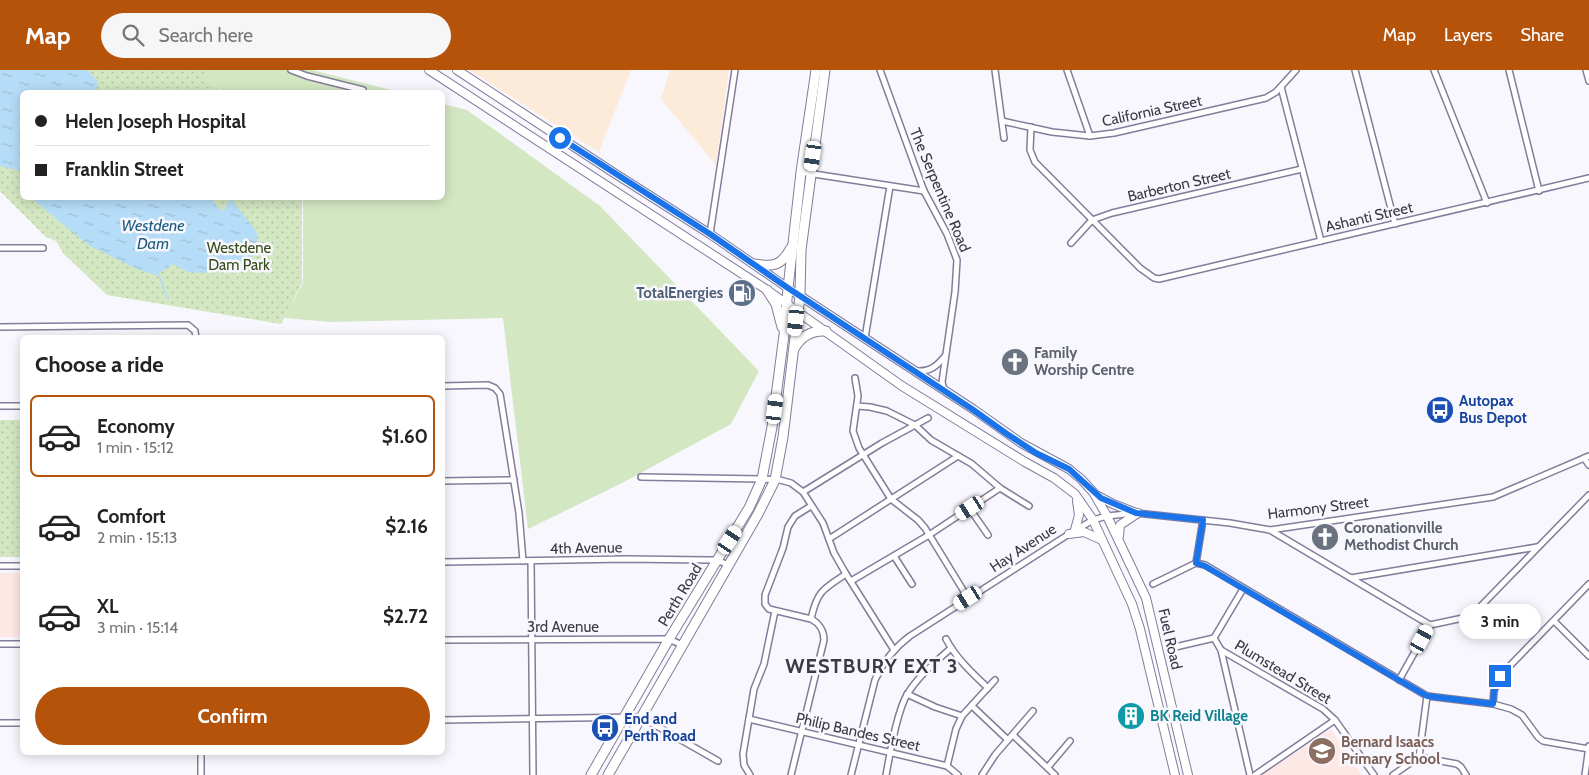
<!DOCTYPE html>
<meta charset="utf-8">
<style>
body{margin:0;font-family:Cabin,sans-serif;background:#f6f6f6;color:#222;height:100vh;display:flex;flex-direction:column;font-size:19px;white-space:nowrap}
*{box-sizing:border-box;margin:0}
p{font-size:16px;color:#767676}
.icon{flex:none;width:28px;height:28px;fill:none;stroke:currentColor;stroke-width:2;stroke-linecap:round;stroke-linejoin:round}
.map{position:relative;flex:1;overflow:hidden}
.side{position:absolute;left:20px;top:265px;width:425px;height:420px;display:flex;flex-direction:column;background:#fff;border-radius:8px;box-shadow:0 2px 12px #0003}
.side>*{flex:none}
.banner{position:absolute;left:20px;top:20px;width:425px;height:110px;border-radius:8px;box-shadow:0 2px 12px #0003;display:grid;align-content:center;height:110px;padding:0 15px;background:#fff}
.end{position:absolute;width:22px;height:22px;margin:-11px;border:6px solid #1a73e8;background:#fff;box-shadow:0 0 0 2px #fff}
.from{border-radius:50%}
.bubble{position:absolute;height:35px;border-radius:18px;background:#fff;box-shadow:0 2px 12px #0003;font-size:16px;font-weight:700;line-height:35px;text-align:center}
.car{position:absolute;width:15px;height:30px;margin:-15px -8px;border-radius:6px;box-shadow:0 0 4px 1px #0007;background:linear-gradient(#fff 24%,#345 0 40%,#fff 0 76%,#345 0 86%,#fff 0)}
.banner b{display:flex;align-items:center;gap:18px;height:48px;font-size:19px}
.banner b+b{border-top:1px solid #e0e0e0}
.banner i{width:12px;height:12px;background:#222}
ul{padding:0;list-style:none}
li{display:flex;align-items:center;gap:15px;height:82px;margin:0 10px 8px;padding:0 5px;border:2px solid transparent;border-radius:8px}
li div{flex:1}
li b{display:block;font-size:19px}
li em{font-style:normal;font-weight:700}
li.current{border-color:#b45309}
li>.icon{width:45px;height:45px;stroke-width:1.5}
h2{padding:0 15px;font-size:22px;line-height:60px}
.action{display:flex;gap:10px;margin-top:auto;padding:10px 15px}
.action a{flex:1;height:58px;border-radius:30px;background:#b45309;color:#fff;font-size:20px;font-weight:700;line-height:58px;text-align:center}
header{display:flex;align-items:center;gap:30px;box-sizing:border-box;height:70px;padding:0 25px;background:#b45309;color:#fff}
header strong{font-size:24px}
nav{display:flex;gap:28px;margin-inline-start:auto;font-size:18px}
.search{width:350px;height:45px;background:#f6f6f6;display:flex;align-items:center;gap:12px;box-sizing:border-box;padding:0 18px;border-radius:28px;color:#767676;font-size:19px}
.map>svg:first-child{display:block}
.education{fill:#fee8e6}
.medical{fill:#fcebd9}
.grass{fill:url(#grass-dots)}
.garden{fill:#d3e7c2}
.water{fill:url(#water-ripples)}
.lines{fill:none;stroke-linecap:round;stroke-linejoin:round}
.stream{stroke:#b6ddf7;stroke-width:2}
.minor-casing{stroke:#847c9b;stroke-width:8}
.secondary-casing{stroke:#847c9b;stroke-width:10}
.primary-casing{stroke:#847c9b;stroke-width:11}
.minor{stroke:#fff;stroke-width:5}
.secondary{stroke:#fff;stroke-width:8}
.primary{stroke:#fff;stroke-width:9}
.route{stroke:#1a73e8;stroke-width:6}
.labels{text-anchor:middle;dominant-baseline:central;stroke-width:5;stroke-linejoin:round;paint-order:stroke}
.street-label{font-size:15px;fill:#3c3946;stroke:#f8f7fe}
.park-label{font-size:15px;fill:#334b15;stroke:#f8f7fe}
.service-label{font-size:15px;font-weight:bold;fill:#4e5e75;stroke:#f8f7fe;text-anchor:end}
.worship-label{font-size:15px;font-weight:bold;fill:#5b616d;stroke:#f8f7fe;text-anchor:start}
.transit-label{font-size:15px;font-weight:bold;fill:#164399;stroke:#f8f7fe;text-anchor:start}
.culture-label{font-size:15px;font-weight:bold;fill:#0d838f;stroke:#f8f7fe;text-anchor:start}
.education-label{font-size:15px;font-weight:bold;fill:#785e54;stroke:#f8f7fe;text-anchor:start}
.water-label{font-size:16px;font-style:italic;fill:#1c5b7e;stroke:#f8f7fe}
.district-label{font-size:20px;font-weight:bold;letter-spacing:1px;fill:#3c3946;stroke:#f8f7fe}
</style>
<header>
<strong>Map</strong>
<div class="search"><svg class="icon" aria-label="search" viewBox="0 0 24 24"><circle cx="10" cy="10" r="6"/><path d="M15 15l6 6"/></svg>Search here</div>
<nav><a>Map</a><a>Layers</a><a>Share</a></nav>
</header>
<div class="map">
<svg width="1589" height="705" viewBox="0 0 1589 705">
<defs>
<pattern id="grass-dots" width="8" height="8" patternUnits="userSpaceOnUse" patternTransform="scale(1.25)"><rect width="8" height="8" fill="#d3e7c2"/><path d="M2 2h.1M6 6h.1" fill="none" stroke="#b6c7a8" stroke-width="1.8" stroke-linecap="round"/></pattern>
<pattern id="water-ripples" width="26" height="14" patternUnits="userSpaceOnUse" patternTransform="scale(1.25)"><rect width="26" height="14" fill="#b6ddf7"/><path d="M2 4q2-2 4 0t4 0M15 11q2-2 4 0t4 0" fill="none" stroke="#9dbed5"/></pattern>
</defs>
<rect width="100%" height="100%" fill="#f8f7fe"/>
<g class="education">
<rect x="0" y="503" width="22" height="64"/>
<polygon points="1331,659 1362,705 1264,705 1264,704"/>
</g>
<g class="medical">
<polygon points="469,0 631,0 600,79 600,83"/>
<polygon points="670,0 729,0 716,95 661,29"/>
</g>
<g class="grass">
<polygon points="0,0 210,0 207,9 222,22 22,22 22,128 302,128 302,213 281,254 107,225 63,183 56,171 46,167 0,121"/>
<rect x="0" y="350" width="22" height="137"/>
</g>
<g class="garden">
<polygon points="210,0 312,0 399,22 223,22 207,9"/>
<polygon points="443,34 467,40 600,136 759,301 731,354 622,413 528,459 503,248 330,252 284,248 303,213 303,128 442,128"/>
</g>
<g class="water">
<polygon points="0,0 87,0 98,11 96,22 22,22 22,104 17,100 0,96"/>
<polygon points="31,128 211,128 218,138 224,141 230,128 257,162 257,185 205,203 188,202 173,194 156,205 137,199 88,175"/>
</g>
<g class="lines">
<polyline class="stream" points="158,203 168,229"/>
<defs>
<g id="minor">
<polyline points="291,0 307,6 363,20"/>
<polyline points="880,0 924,121 947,164 957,190 955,222 942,312 944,320"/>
<polyline points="995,0 1004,68"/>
<polyline points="1067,0 1090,66"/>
<polyline points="1355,0 1395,154"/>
<polyline points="1434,0 1487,133"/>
<polyline points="1509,0 1539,121"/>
<polyline points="1586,0 1589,11"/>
<polyline points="1281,17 1321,171"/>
<polyline points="1002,51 1052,62 1090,66 1114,63 1266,28 1276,22 1296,0"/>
<polyline points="1031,57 1030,80 1035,92 1140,198 1154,208 1159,209 1589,108"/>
<polyline points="801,102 924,121"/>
<polyline points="710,164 735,0"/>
<polyline points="1071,173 1092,150 1112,143 1302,99"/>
<polyline points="0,178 43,178"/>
<polyline points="0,257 188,255 195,261 196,268"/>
<polyline points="865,268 890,116"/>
<path d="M917,301C930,302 937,296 945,286"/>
<polyline points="855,308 858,326 853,361 859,378 891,429 918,450 925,458 968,528"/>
<polyline points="442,316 488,315 495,318 500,324 519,443 523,491"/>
<polyline points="0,336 22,336"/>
<polyline points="857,336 870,337 887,341 915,355 931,370 972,394 1000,418 1029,436"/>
<polyline points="1584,388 1589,395"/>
<polyline points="641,407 762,409 780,410 791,413 803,422 823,453 834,483 846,504 894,580"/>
<polyline points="442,411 514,410"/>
<polyline points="803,422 882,373 928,348"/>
<polyline points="970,439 988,465"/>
<polyline points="1270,460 1430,555"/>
<polyline points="829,469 958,386"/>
<polyline points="894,486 912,514"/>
<polyline points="531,491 533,705"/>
<polyline points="442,492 625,489 708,490 717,490 728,495"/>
<polyline points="1196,493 1205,495 1427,626 1493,634 1511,639 1522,645 1538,667 1543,671 1589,679"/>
<polyline points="0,496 22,496"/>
<polyline points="1351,508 1537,477"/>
<polyline points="851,511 929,465 1000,418"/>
<polyline points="1153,514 1196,493 1203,450"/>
<polyline points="811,549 769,539 765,534 765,525 783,478 788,457 795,446 811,436"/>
<polyline points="1554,551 1589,586"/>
<polyline points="1430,555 1463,548 1479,538 1589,425"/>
<polyline points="1214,568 1221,580 1323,639 1335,650 1374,705"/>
<path d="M946,569C956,588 972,603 988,618"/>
<polyline points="442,570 669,569 682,575"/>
<polyline points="0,574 22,574"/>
<polyline points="1171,578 1214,568 1243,519"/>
<polyline points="1221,580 1250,705"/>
<polyline points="1399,610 1430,555"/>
<polyline points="907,624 935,637 962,646"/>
<polyline points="1493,634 1494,621 1500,606 1589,514"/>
<polyline points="972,636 1008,670"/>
<polyline points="749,649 947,696 958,705"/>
<polyline points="442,650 641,647 718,691"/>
<polyline points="0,653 22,653"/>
<polyline points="1013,665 1055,705"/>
<polyline points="201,682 201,705"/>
<polyline points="1419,687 1457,694 1461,697 1466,705"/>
<polyline points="947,696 956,659 962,646 995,610"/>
<polyline points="1048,697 1070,671"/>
<polyline points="750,705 744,695 743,684 754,619 764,594 775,541"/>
<path d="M791,705L824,570C824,561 819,553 811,549C817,521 823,519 846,504"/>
<path d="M851,705L875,610C883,592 894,578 910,566L1069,464L1093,450L1107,446L1136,443L1230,453L1270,460L1493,427L1589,386"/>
<path d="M886,705C890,684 897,640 908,623C919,605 936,592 951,578"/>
<polyline points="982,705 995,685 1033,641"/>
<polyline points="1255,705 1335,650"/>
<polyline points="1393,705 1419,687 1427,626"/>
<polyline points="1585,705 1589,676"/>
</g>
<g id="secondary">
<polyline points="429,0 767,220 902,316 1025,392 1054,408 1075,424 1093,450 1132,534 1140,559 1175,705"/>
<polyline points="457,0 611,101 710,164 788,218 973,339 1021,373 1069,399 1081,409 1093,422 1107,446 1146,528 1188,705"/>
<polyline points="1096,425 1113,434 1136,443"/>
<polyline points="1075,460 1079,445 1077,431"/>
<polyline points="1069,464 1084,462 1102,470"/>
<polyline points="1119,466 1120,455 1138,443"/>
</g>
<g id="primary">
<path d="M754,194C774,197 781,196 791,178"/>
<polyline points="767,220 776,234 782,257"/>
<path d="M794,279C801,266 812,260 826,261"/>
<polyline points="591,705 669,569 749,438 762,409 772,357 784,265 788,218 801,102 816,0"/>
<polyline points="608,705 758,444 775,410 783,367 800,226 801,180 825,0"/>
</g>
</defs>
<use href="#minor" class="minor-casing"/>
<use href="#secondary" class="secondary-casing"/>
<use href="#primary" class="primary-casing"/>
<use href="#minor" class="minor"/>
<use href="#secondary" class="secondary"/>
<use href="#primary" class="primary"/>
</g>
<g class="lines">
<polyline class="route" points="560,68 710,164 788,218 972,339 1007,364 1036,383 1069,399 1101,428 1136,443 1203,450 1196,493 1205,496 1399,610 1427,626 1493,634 1494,621 1500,606"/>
</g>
<defs>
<symbol id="fuel-disc" viewBox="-11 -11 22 22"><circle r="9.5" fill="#5c6f8a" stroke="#f8f7fe"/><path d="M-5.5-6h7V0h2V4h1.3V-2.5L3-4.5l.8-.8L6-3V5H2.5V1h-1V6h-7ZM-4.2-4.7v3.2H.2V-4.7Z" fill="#fff"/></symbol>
<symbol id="church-disc" viewBox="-11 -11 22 22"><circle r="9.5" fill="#6b7280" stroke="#f8f7fe"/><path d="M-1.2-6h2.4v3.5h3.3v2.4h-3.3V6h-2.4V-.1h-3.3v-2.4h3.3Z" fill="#fff"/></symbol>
<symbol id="bus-disc" viewBox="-11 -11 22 22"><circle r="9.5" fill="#1a4fb4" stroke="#f8f7fe"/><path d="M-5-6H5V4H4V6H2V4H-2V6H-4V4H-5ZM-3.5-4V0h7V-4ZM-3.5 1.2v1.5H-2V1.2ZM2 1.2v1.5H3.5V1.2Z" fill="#fff"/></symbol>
<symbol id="building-disc" viewBox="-11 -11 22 22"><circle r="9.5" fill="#0f9aa8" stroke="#f8f7fe"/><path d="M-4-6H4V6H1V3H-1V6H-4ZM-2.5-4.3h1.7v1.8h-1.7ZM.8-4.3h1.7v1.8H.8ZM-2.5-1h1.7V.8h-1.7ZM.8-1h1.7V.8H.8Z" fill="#fff"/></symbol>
<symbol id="school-disc" viewBox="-11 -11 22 22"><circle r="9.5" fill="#8d6e63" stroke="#f8f7fe"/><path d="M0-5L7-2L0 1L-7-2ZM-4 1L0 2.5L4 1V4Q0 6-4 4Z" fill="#fff"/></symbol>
</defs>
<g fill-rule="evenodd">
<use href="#fuel-disc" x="726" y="207" width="32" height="32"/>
<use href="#church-disc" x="999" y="276" width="32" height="32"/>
<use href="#bus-disc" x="1424" y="324" width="32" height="32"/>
<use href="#church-disc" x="1309" y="451" width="32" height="32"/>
<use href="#building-disc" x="1115" y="630" width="32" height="32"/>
<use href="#bus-disc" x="589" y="642" width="32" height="32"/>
<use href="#school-disc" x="1306" y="665" width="32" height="32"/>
</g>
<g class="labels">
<g class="street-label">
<text transform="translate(1152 41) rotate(-12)">California Street</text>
<text transform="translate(1179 115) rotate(-13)">Barberton Street</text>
<text transform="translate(940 120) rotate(67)">The Serpentine Road</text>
<text transform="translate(1369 147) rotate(-13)">Ashanti Street</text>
<text transform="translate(1318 438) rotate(-7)">Harmony Street</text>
<text transform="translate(586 478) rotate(-1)">4th Avenue</text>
<text transform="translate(1023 478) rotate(-33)">Hay Avenue</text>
<text transform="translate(680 525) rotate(-59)">Perth Road</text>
<text x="563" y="557">3rd Avenue</text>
<text transform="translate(1170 569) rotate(77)">Fuel Road</text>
<text transform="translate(1283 602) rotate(31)">Plumstead Street</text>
<text transform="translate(858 662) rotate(13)">Philip Bandes Street</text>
</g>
<g class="park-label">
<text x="239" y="178">Westdene<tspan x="239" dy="17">Dam Park</tspan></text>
</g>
<g class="service-label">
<text x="723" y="223">TotalEnergies</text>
</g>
<g class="worship-label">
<text x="1034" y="283">Family<tspan x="1034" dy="17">Worship Centre</tspan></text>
<text x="1344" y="458">Coronationville<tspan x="1344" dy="17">Methodist Church</tspan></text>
</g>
<g class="transit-label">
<text x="1459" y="331">Autopax<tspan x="1459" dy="17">Bus Depot</tspan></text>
<text x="624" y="649">End and<tspan x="624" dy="17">Perth Road</tspan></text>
</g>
<g class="culture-label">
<text x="1150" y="646">BK Reid Village</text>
</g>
<g class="education-label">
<text x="1341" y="672">Bernard Isaacs<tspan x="1341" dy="17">Primary School</tspan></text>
</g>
<g class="water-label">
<text x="153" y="155">Westdene<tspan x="153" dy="18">Dam</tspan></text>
</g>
<g class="district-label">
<text x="872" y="596">WESTBURY EXT 3</text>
</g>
</g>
</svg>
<i class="end from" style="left:560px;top:68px"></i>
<i class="end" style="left:1500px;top:606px"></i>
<div class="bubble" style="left:1459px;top:534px;width:82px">3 min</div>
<i class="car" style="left:813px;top:86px;rotate:188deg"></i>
<i class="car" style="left:796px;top:251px;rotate:186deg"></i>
<i class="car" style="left:775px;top:339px;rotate:7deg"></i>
<i class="car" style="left:970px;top:438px;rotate:238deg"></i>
<i class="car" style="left:730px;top:470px;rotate:33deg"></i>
<i class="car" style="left:968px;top:528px;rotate:237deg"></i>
<i class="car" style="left:1422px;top:569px;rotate:29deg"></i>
<div class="banner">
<b><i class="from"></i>Helen Joseph Hospital</b>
<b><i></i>Franklin Street</b>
</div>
<section class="side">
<h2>Choose a ride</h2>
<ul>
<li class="current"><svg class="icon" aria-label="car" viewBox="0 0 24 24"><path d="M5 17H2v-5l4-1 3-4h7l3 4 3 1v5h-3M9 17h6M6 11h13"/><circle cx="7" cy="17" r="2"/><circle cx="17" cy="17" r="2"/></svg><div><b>Economy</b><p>1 min · 15:12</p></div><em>$1.60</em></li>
<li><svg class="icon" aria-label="car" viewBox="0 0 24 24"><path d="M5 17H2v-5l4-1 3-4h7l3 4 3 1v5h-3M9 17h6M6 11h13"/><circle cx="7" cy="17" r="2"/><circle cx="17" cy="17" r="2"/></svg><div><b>Comfort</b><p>2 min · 15:13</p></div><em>$2.16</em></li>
<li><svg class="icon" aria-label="car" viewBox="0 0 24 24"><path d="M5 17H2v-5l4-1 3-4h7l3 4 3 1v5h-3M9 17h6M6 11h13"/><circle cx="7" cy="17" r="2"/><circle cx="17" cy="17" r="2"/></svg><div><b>XL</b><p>3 min · 15:14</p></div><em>$2.72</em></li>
</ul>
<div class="action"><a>Confirm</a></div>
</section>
</div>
